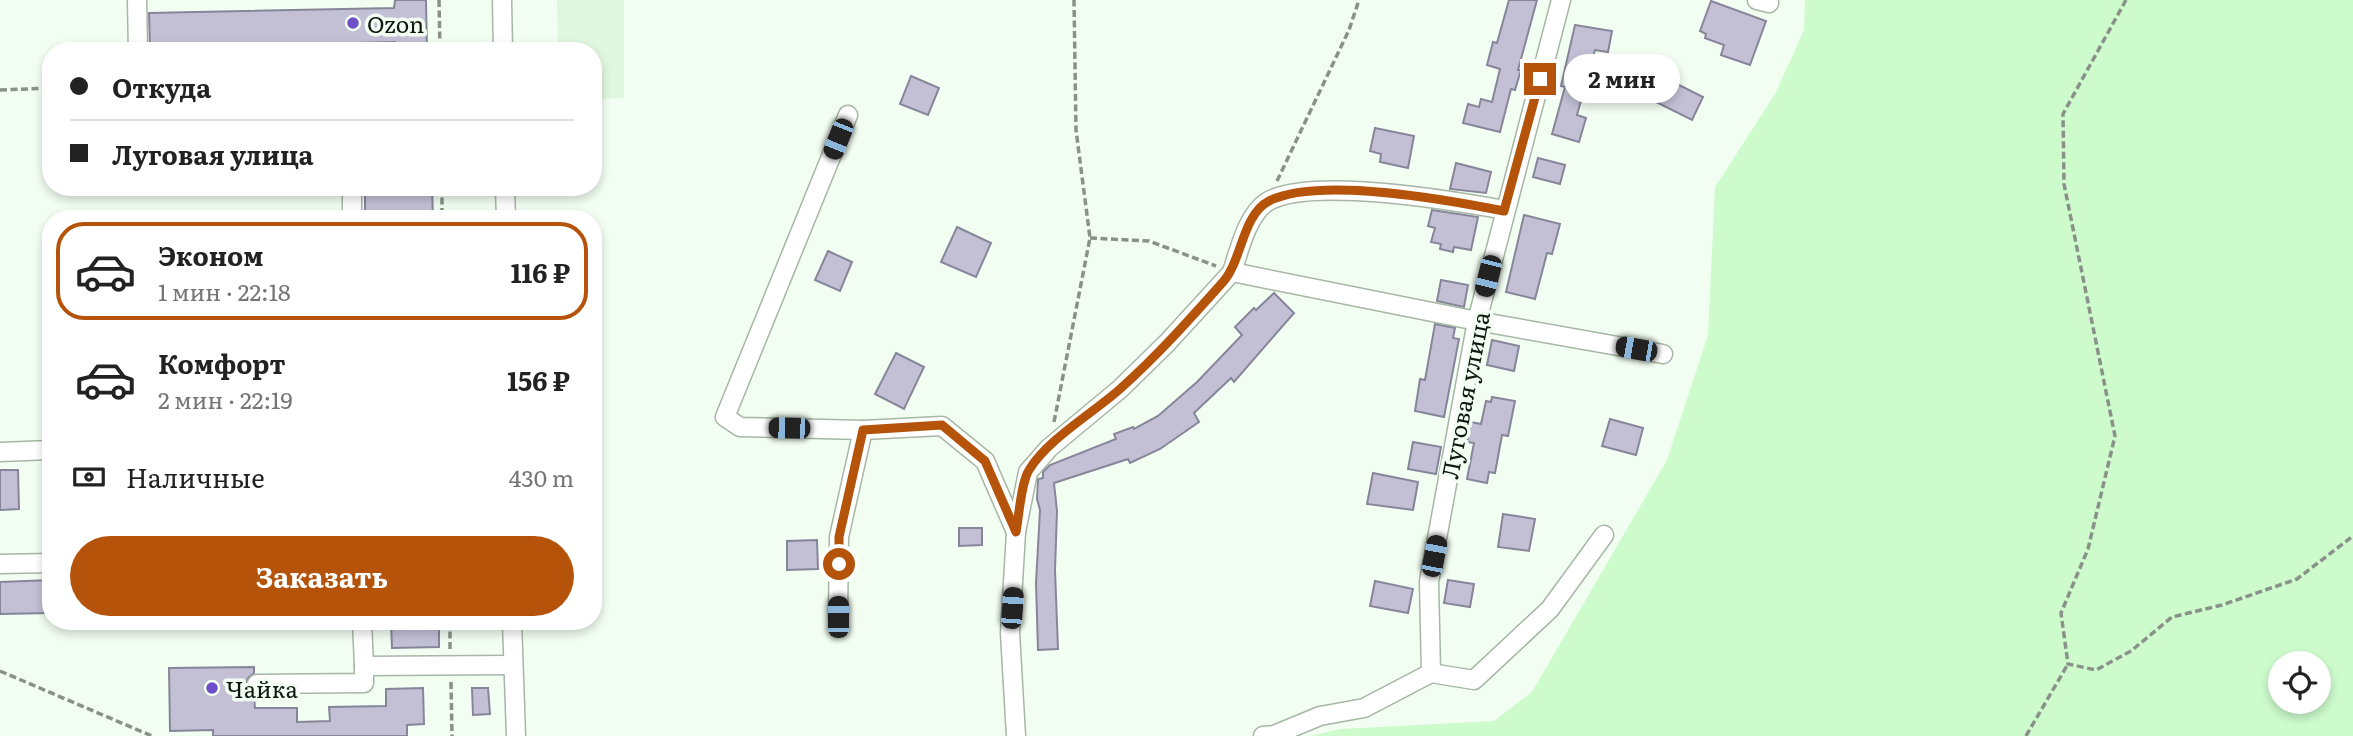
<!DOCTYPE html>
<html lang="ru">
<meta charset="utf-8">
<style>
body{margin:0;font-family:Literata,serif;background:#f2f2f2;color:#222;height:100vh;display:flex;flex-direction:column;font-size:26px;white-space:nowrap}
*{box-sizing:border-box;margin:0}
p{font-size:23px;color:#767676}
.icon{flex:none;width:38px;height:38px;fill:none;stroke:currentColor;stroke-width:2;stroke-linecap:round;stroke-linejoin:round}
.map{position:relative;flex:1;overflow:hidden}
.side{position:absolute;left:42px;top:210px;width:560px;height:420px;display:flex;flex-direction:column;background:#fff;border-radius:28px;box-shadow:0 4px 10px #0003}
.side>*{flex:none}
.top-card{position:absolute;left:42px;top:42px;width:560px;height:154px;border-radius:28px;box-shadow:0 4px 10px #0003;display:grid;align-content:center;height:154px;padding:0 28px;background:#fff}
.controls{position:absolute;left:2268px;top:651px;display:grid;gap:14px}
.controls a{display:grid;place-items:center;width:63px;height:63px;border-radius:50%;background:#fff;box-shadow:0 4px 10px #0003;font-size:35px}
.end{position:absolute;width:32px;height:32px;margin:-16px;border:9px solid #b45309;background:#fff;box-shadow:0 0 0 4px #fff}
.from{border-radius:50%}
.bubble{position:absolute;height:49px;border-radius:24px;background:#fff;box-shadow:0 4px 10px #0003;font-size:23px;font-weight:700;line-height:49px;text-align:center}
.car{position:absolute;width:21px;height:42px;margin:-21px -10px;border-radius:9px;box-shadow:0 0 5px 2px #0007;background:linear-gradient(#222 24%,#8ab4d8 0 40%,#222 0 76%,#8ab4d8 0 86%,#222 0)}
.top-card b{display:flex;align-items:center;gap:24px;height:66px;font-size:26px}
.top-card b+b{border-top:2px solid #e0e0e0}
.top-card i{width:18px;height:18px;background:#222}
ul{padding:12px 0 0;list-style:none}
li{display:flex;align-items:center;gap:21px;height:98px;margin:0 14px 10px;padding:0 14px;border:4px solid transparent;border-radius:28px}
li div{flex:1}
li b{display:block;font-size:26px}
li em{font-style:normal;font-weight:700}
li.current{border-color:#b45309}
li>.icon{width:63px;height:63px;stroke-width:1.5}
.pay{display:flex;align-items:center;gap:18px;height:77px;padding:0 28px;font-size:26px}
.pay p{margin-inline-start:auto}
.primary-button{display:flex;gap:14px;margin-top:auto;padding:14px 28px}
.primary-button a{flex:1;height:80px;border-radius:42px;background:#b45309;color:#fff;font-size:28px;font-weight:700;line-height:80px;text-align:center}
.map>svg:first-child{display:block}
.built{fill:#e0f7df}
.green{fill:#cdfbcc;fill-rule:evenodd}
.building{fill:#c3c0d6;stroke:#878599;stroke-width:2}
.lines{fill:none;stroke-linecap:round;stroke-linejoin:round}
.minor-casing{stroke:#a6b7a5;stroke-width:21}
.path{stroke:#899189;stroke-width:3.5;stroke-dasharray:7 3.5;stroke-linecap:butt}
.minor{stroke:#fff;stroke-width:18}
.route{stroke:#b45309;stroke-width:9}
.poi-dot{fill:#6e4fc8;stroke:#f3fef3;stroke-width:2.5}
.labels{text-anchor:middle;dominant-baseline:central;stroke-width:7;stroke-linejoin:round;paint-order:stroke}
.poi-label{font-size:23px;fill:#111711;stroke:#f3fef3;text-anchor:start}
.street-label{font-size:23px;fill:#111711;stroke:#f3fef3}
</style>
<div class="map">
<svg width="2353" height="736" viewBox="0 0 2353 736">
<rect width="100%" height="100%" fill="#f3fef3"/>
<polygon class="built" points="557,0 624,0 624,98 593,99 593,51 558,51"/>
<path class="green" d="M1805,0H2353V736H1310L1340,729L1494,721L1532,692L1667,460L1708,335L1715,187L1775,94L1804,30ZM2280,663H2319V702H2280Z"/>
<g class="building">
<polygon points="395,0 426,0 427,51 396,51 395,42 150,48 149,13 394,8"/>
<polygon points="1509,0 1537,0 1518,70 1521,70 1515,90 1511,89 1500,132 1463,123 1468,104 1479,107 1481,99 1492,102 1500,69 1487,65 1493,42 1497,43"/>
<polygon points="1711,1 1766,21 1750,65 1721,55 1724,45 1705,38 1706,34 1700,31"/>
<polygon points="1575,25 1612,31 1608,52 1595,50 1577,115 1586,118 1579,142 1552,134 1565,87 1561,86"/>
<polygon points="911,76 939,88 928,115 900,104"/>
<polygon points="1665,78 1703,97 1692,120 1654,101"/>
<polygon points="1375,128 1414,136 1408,168 1380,162 1381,154 1370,151"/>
<polygon points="1538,158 1565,165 1560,184 1533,177"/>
<polygon points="1456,163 1491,172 1486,193 1450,189"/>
<polygon points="365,187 432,187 433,219 365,219"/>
<polygon points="1432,210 1478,217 1471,250 1454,247 1453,252 1440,249 1441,244 1431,242 1435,228 1428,226"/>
<polygon points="1524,215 1560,224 1552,254 1547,253 1535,299 1506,292"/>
<polygon points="957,227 991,243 976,277 941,262"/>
<polygon points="828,251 852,262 840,291 815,280"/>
<polygon points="1441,280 1468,285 1464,307 1437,301"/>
<polygon points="1274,293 1294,313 1234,382 1231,378 1194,413 1199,422 1160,449 1130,463 1128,459 1054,483 1057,511 1055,570 1058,649 1038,650 1036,583 1040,510 1037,499 1038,479 1043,478 1043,472 1050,465 1116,439 1114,434 1133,427 1134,429 1158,416 1197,382 1242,335 1235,327 1254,308 1256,310"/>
<polygon points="1435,324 1455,328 1453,338 1459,339 1444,417 1415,411 1420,379 1425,380"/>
<polygon points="1492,340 1519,346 1514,371 1487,365"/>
<polygon points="896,353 924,367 904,409 875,394"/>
<polygon points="1492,397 1515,401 1508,436 1502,435 1495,473 1489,472 1487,483 1467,479 1474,443 1467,442 1471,422 1481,424 1486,401 1491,402"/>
<polygon points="1610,419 1643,428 1636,455 1602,446"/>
<polygon points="1413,442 1441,447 1436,474 1408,469"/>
<polygon points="0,470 18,470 19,509 0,510"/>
<polygon points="1373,473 1418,482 1413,510 1367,504"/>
<polygon points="1503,514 1535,519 1529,551 1498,547"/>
<polygon points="959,528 982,528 982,545 959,546"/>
<polygon points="817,540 818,569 787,570 787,541"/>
<polygon points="51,580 51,613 0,614 0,582"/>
<polygon points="1448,580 1474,584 1470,607 1444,603"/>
<polygon points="1375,581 1413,589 1408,613 1370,606"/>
<polygon points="391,621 439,621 439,647 392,648"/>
<polygon points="254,667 254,673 248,678 246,685 248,690 254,695 255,708 297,708 297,722 330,721 329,707 386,706 386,689 423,688 424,724 407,725 407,736 213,736 213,730 170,731 169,668"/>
<polygon points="472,688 488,688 490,714 473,715"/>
</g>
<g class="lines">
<defs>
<g id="minor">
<polyline points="137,0 138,51"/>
<polyline points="502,0 503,51"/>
<polyline points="1757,0 1769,3"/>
<polyline points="848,115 725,417 740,427 863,430 942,426 985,461 1016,532"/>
<polyline points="352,187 352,219"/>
<polyline points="505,187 506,219"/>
<path d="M1232,272C1239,251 1247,215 1267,202C1308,176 1455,201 1505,210"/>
<polyline points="0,452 51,450"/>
<polyline points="0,564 51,563"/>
<polyline points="838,617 839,537 863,430"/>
<polyline points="362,621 364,666"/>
<polyline points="512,621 516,736"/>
<polyline points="1431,673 1429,582 1477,321 1561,0"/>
<polyline points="257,684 364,683 364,666 513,665"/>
<polyline points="1016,736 1010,633 1016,532 1028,472 1049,448 1120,389 1167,343 1232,272 1477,321 1663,354"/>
<polyline points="1263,736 1274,735 1320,716 1364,708 1431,673 1474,680 1550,609 1604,535"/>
</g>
</defs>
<use href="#minor" class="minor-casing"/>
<g class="path">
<polyline points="439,0 440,51"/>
<polyline points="2126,0 2063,114 2064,184 2115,436 2088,549 2061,613 2068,664 2096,670 2131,651 2172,617 2222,605 2297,579 2353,536"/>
<polyline points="0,90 51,88"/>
<polyline points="1277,181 1349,30 1359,0"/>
<polyline points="442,187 442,219"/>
<polyline points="1090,238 1149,241 1216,266"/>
<polyline points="1054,422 1090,238 1076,130 1074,0"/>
<polyline points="450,621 450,650"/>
<polyline points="0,671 152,736"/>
<polyline points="451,682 452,736"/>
<polyline points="2026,736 2068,664"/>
</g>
<use href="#minor" class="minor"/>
</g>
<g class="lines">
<path class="route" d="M839,564V537L863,430L942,425L985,461L1016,532C1019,516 1021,483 1029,470C1048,439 1093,413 1120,389C1157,356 1190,319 1223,282C1242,261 1242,215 1269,201C1319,176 1448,200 1504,211L1540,79"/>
</g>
<g class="poi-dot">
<circle cx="353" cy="23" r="7"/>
<circle cx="212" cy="688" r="7"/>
</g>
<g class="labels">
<g class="poi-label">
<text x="367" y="23">Ozon</text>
<text x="226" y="688">Чайка</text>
</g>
<g class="street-label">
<text transform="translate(1464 395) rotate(-79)">Луговая улица</text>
</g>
</g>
</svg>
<div class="controls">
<a><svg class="icon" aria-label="locate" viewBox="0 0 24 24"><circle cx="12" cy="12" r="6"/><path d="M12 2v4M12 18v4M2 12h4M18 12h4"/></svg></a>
</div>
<i class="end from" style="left:839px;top:564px"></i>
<i class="end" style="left:1540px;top:79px"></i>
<div class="bubble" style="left:1564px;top:54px;width:116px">2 мин</div>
<i class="car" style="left:838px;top:139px;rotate:202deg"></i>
<i class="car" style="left:1488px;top:276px;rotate:194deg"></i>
<i class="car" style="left:1636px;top:349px;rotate:280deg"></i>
<i class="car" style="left:789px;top:428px;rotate:271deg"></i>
<i class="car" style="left:1434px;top:556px;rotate:11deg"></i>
<i class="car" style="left:1012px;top:608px;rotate:4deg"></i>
<i class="car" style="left:838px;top:617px;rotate:0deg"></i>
<div class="top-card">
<b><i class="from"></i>Откуда</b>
<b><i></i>Луговая улица</b>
</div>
<section class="side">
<ul>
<li class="current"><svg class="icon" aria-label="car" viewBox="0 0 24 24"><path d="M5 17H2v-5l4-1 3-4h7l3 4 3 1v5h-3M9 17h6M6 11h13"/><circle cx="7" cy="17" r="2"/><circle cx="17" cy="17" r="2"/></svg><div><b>Эконом</b><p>1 мин · 22:18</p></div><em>116 ₽</em></li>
<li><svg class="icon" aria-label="car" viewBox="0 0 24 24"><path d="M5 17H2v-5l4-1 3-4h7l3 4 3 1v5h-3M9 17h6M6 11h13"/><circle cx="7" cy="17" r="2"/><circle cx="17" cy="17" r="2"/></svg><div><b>Комфорт</b><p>2 мин · 22:19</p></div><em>156 ₽</em></li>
</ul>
<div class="pay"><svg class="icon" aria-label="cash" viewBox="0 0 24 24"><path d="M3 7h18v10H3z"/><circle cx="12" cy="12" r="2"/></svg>Наличные<p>430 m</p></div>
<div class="primary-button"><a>Заказать</a></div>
</section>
</div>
